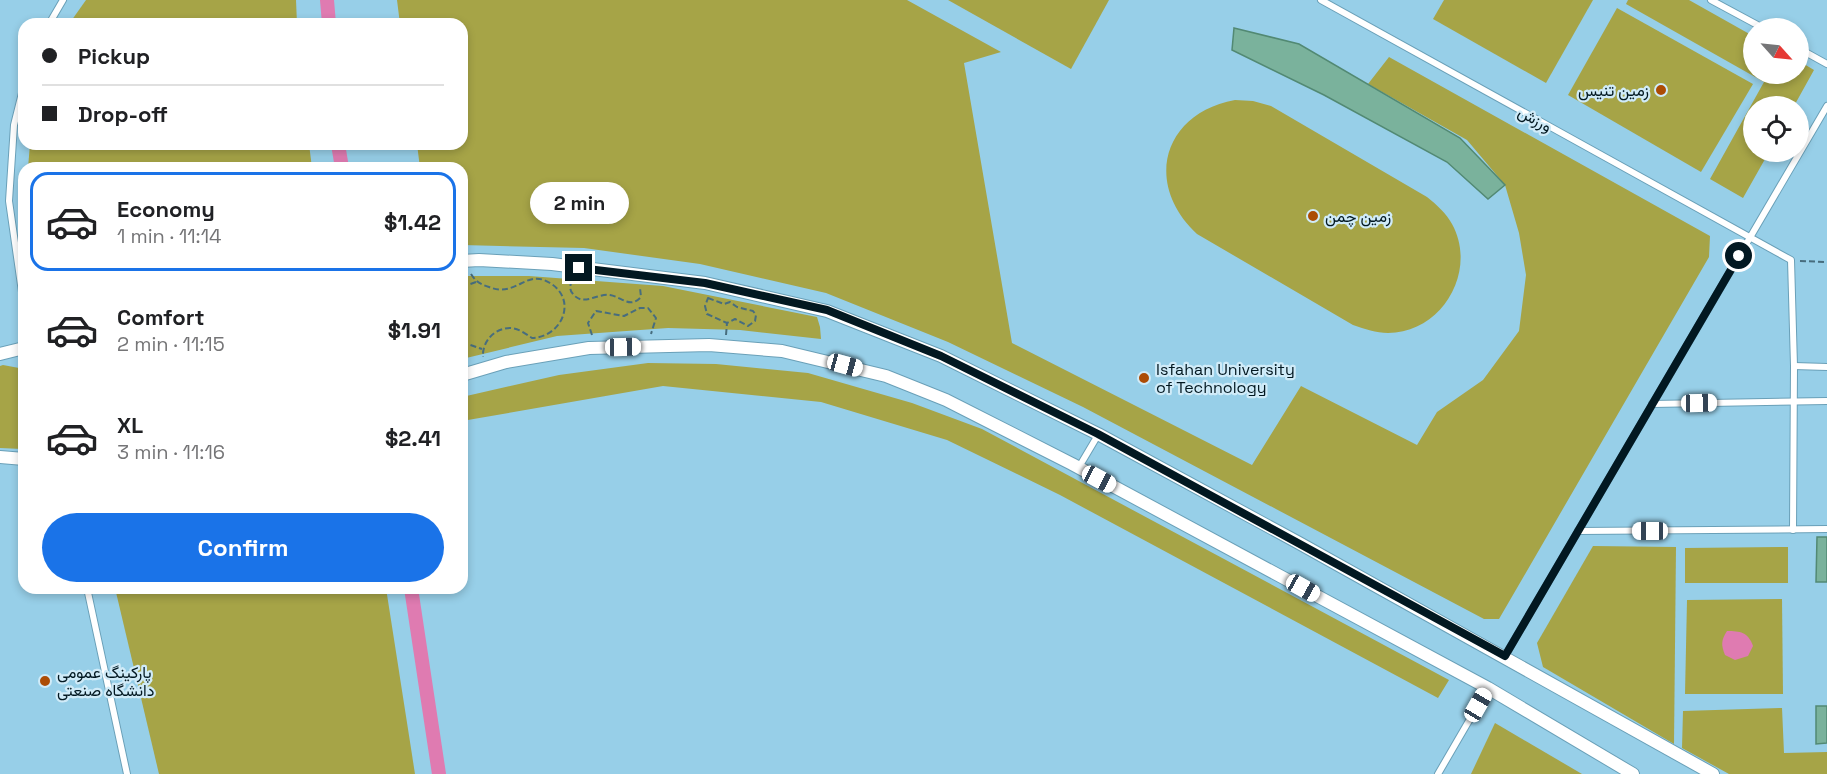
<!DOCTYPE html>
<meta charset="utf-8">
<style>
body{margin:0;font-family:"Space Grotesk",Vazirmatn,sans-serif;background:#f6f6f6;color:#202124;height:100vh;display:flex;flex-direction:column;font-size:22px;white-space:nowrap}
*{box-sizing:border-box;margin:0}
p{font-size:20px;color:#757577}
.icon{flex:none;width:33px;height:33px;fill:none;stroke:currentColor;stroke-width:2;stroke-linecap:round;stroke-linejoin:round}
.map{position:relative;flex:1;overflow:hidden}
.panel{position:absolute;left:18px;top:162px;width:450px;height:432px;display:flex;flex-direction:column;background:#fff;border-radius:18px;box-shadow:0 3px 9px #0003}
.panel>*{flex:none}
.banner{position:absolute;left:18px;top:18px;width:450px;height:132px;border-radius:18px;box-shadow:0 3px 9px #0003;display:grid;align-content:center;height:132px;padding:0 24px;background:#fff}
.needle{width:39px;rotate:117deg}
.controls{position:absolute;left:1743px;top:18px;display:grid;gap:12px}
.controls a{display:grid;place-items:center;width:66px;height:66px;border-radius:50%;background:#fff;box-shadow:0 3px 9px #0003;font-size:30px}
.end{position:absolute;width:27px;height:27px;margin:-14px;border:8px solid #021821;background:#fff;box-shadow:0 0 0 3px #fff}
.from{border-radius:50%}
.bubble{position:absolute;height:42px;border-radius:21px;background:#fff;box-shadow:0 3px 9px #0003;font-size:20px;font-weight:600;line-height:42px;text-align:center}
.car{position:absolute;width:18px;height:36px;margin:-18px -9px;border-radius:8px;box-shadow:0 0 4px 2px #0007;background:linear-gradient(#fff 24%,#345 0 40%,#fff 0 76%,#345 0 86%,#fff 0)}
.banner b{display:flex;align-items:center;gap:21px;height:57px;font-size:22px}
.banner b+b{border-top:2px solid #e0e0e0}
.banner i{width:15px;height:15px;background:#202124}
ul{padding:10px 0 0;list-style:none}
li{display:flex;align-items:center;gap:18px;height:99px;margin:0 12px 9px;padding:0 12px;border:3px solid transparent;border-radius:18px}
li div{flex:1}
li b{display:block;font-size:22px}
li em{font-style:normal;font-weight:600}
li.current{border-color:#1a73e8}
li>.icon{width:54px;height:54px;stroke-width:1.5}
.primary-button{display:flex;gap:12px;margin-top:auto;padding:12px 24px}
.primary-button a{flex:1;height:69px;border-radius:36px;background:#1a73e8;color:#fff;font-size:24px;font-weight:600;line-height:69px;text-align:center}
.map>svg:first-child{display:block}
.green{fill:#a6a447}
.water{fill:#df7bb1}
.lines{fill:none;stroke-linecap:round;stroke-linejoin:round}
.canal{stroke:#df7bb1;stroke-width:14}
.building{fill:#7ab29c;stroke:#528973;stroke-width:1.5}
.lane-casing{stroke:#6aa0b8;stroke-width:8}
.street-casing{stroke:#6aa0b8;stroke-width:14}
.path{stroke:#476d7e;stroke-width:2;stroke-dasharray:6 3;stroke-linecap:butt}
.lane{stroke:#fff;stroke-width:6}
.street{stroke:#fff;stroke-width:12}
.route{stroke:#021821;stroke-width:8}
.poi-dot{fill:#ac4c05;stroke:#d0ebf8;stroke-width:2}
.labels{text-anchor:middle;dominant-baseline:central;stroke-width:4.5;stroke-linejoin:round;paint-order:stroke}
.poi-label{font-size:16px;fill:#021821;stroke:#d0ebf8;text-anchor:start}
.street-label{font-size:16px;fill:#021821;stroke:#d0ebf8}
</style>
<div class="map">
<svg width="1827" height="774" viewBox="0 0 1827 774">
<rect width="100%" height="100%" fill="#97cfe8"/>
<g class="green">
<polygon points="86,0 296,0 297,24 69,24"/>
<polygon points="397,0 907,0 1001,52 964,63 1012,343 1252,465 1301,386 1417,445 1437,412 1483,380 1519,331 1526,275 1519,233 1505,185 1467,140 1368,84 1389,57 1710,236 1709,257 1499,619 1484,619 1083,407 948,342 826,293 700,264 584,248 462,245 462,168 420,168 417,144 462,144 462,24 400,24"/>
<polygon points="948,0 1109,0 1071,69"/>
<polygon points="1444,0 1593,0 1546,83 1433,19"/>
<polygon points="1628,0 1689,0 1753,36 1754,74 1798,74 1799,61 1814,70 1794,106 1754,106 1754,152 1769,152 1743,198 1710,179 1764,82 1626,4"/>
<polygon points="1617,8 1753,84 1701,172 1568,95"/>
<path d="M1235,100L1253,101L1271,106L1427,197C1437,205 1446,213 1452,224C1478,271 1442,333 1388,333C1376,333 1365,329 1353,325L1197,234C1143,184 1163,113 1235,100Z"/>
<polygon points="30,144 309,144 312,168 28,168"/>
<polygon points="462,276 529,276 663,286 817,317 820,327 821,339 740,330 668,328 557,336 462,359"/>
<polygon points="648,363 716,364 808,373 912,403 982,429 1449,680 1438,698 1060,495 947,440 821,402 663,386 462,421 462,397 559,375"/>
<polygon points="3,365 19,368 24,374 24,447 22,449 0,448 0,366"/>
<polygon points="1593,546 1676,547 1674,744 1543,667 1537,643"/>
<polygon points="1788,547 1788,583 1685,583 1685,548"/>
<polygon points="115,588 386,588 415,774 159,774"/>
<polygon points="1782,599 1783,694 1685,694 1687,600"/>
<polygon points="1782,708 1784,753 1827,752 1827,774 1729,774 1682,748 1683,711"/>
<polygon points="1495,723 1582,774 1471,774"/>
</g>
<path class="water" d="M1727,631C1740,631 1748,632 1753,646L1748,656L1735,660L1725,655C1721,645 1721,640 1727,631Z"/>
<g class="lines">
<g class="canal">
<polyline points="327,0 329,24"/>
<polyline points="338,144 342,168"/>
<polyline points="411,588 439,774"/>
</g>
</g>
<g class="building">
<polygon points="1234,28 1299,44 1460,138 1505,185 1488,199 1447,162 1324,95 1232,50"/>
<polygon points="1817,537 1827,537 1827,582 1816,582"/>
<polygon points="1816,706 1827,706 1827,743 1816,744"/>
</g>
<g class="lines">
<defs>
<g id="lane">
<polyline points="1321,0 1791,260 1794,366 1793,530"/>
<polyline points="1711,0 1763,28"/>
<polyline points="49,24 63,0"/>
<polyline points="1798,48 1827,64"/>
<polyline points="24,85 14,125 9,201 24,306"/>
<polyline points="1794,366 1827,367"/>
<polyline points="1652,404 1827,401"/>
<polyline points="1079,467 1098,435"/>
<polyline points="1578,531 1827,529"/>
<polyline points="87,588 127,774"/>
<polyline points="1505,656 1827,106"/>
<polyline points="1438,774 1488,688"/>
</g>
<g id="street">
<polyline points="462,261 479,260 552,264 705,283 827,311 941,356 1098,434 1299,543 1713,774"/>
<polyline points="0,354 24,348"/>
<polyline points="462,375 506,362 589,348 709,345 782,351 886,376 946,400 1072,464 1488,688 1633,774"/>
<polyline points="0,457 24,459"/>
</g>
</defs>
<use href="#lane" class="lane-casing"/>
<use href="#street" class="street-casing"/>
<g class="path">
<polyline points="1800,261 1827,262"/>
<path d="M471,274C476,282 480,284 489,287C517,298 526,268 550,283C578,300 562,337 532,338C526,334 518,328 510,328C494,328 482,342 483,357"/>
<path d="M572,280C570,285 569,290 573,294C583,307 597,293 610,295C622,297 630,309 641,297L640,288"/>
<polyline points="462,287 476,282"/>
<polygon points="708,298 724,304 730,302 737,307 753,311 756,315 755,321 748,326 735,319 727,323 707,314 705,306"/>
<polyline points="592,335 588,323 596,311 624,316 640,308 648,308 656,318 651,334"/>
<polyline points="726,335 727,323"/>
<polyline points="462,342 482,349"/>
</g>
<use href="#lane" class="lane"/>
<use href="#street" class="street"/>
</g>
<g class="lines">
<polyline class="route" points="579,268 705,283 827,310 941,356 1098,434 1505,656 1739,256"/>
</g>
<g class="poi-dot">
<circle cx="1661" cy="90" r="6"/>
<circle cx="1313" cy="216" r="6"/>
<circle cx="1144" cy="378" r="6"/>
<circle cx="45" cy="681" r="6"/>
</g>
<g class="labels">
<g class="poi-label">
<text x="1649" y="90" text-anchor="end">زمین تنیس</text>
<text x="1325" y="216">زمین چمن</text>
<text x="1156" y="369">Isfahan University<tspan x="1156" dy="18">of Technology</tspan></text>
<text x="57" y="672">پارکینگ عمومی<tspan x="57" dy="18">دانشگاه صنعتی</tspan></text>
</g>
<g class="street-label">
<text transform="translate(1535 119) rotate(29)">ورزش</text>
</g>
</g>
</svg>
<div class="controls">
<a><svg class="needle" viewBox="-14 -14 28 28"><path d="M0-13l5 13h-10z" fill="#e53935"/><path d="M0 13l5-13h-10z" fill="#757577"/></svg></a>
<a><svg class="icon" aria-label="locate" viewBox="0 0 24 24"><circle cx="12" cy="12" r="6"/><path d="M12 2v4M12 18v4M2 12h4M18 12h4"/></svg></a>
</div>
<i class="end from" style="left:1739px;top:256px"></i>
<i class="end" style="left:579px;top:268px"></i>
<div class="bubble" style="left:530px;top:182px;width:99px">2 min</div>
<i class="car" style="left:623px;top:347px;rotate:89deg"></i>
<i class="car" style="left:845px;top:365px;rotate:105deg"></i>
<i class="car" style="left:1699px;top:403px;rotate:89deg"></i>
<i class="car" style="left:1099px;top:479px;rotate:118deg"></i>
<i class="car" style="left:1650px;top:531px;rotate:270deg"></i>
<i class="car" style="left:1303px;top:588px;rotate:119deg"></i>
<i class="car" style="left:1478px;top:705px;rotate:30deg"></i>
<div class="banner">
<b><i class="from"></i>Pickup</b>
<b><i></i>Drop-off</b>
</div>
<section class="panel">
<ul>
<li class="current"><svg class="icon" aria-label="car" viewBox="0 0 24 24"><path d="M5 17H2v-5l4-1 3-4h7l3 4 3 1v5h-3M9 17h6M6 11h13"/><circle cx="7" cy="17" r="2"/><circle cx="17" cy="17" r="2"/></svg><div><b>Economy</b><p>1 min · 11:14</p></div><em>$1.42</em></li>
<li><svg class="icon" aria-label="car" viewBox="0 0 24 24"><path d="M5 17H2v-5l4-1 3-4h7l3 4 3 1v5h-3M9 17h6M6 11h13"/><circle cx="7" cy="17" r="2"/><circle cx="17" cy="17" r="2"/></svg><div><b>Comfort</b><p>2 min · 11:15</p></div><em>$1.91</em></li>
<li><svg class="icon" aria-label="car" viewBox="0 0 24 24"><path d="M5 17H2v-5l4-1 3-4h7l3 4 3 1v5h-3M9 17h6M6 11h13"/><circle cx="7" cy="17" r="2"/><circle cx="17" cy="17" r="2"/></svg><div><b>XL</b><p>3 min · 11:16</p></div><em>$2.41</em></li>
</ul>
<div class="primary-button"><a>Confirm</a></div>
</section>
</div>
